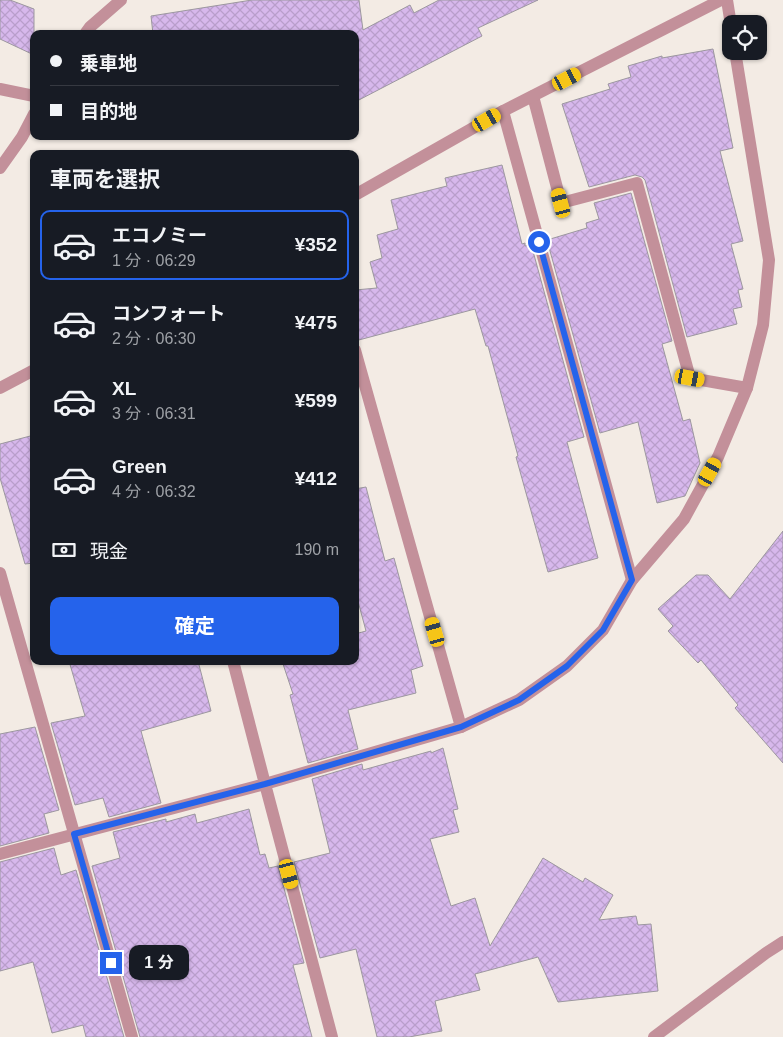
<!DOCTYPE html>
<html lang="ja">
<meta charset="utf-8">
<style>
body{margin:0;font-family:Arial,"Noto Sans JP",sans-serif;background:#242831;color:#f1f3f6;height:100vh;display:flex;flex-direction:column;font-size:19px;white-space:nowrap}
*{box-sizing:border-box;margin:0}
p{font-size:16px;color:#9ea1a6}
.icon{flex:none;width:28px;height:28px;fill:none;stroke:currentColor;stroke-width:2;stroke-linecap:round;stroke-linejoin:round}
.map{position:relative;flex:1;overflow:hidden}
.panel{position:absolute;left:30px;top:150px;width:329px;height:515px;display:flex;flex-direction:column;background:#171b24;border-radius:10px;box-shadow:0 1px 4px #0004}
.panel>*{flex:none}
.hud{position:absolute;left:30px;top:30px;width:329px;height:110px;border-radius:10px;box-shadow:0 1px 4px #0004;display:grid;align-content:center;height:110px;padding:0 20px;background:#171b24}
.fabs{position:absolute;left:722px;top:15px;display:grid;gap:10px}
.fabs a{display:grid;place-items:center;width:45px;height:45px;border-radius:10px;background:#171b24;box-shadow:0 1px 4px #0004;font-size:25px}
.end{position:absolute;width:22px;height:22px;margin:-11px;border:6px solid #2563eb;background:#fff;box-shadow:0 0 0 2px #fff}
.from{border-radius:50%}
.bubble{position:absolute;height:35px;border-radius:10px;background:#171b24;box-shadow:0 1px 4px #0004;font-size:16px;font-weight:700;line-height:35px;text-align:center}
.car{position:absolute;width:15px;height:30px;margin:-15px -8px;border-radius:6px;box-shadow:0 0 4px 1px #0007;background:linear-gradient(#f5c518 24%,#345 0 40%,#f5c518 0 76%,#345 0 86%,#f5c518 0)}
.hud b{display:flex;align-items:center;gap:18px;height:48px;font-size:19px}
.hud b+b{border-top:1px solid #363941}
.hud i{width:12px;height:12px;background:#f1f3f6}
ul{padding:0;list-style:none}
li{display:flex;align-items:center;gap:15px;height:70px;margin:0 10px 8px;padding:0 10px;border:2px solid transparent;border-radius:10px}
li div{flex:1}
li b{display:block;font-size:19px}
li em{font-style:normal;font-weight:700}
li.on{border-color:#2563eb}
li>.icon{width:45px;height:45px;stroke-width:1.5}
h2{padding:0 20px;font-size:22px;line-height:60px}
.pay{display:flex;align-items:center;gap:12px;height:55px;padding:0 20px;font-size:19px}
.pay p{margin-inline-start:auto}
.button{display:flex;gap:10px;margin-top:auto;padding:10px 20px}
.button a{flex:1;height:58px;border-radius:10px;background:#2563eb;color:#fff;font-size:20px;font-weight:700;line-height:58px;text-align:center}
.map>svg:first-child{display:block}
.building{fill:url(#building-cross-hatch);stroke:#9c979f}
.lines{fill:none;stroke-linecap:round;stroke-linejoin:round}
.minor{stroke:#c3909a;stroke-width:12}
.route{stroke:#2563eb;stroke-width:6}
</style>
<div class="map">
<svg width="783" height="1037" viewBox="0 0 783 1037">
<defs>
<pattern id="building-cross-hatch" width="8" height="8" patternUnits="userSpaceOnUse" patternTransform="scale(1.25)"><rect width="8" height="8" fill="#d7b8ec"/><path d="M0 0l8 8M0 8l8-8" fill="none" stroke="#b99ecb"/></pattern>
</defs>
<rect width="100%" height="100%" fill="#f3ebe4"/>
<g class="building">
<polygon points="0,0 10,0 34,9 34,55 0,39"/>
<polygon points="252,0 359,0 363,30 410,5 414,13 439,0 538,0 478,28 482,36 355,102 355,34 153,34 151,16"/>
<polygon points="713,49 733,148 720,151 743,241 731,244 743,289 738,290 742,307 733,309 737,324 687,337 645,180 642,177 635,175 589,187 562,104 610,89 608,84 631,77 628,66 662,56 662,58"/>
<polygon points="502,165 522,244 525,243 525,246 531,244 584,437 567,442 598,558 548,572 516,457 518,456 488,346 486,346 475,309 355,341 355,290 377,288 370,262 382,258 377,235 398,229 391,200 447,186 445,178"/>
<polygon points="631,193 672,341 662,344 683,421 690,419 700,463 685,496 657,503 638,422 600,433 547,240 587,228 586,223 599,219 594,203"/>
<polygon points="34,435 34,563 25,564 0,478 0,444"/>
<polygon points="366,487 385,561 394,558 423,666 411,670 416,693 348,710 358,749 308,763 290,695 293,694 282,661 355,661 355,634 366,631 355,590 355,489"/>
<polygon points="783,531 783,763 735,708 738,705 701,660 698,663 668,631 673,626 658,609 696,575 708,575 730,599"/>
<polygon points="69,661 198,661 211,711 141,731 161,803 109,817 103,798 75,805 51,723 85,716"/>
<polygon points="35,727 59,810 44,814 49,833 0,846 0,734"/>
<polygon points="443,748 458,809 453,810 459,832 430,839 451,906 475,898 490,946 543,858 583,882 585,878 613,895 599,920 636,916 638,925 651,924 658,991 558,1002 538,957 475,974 480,990 435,1001 442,1031 409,1037 377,1037 356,949 320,958 294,862 330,853 312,779 362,764 363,770 431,751 431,753"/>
<polygon points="249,809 260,855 265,854 269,868 278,866 304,963 293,965 312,1037 140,1037 92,866 120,858 113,832 166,819 166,822 195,814 197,823"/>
<polygon points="54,848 61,875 76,870 124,1037 86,1037 83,1025 52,1033 33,962 0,971 0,862"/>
</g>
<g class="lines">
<g class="minor">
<polyline points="727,0 731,25"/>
<polyline points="85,34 90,27 121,0"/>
<polyline points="0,89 34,96"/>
<polyline points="533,96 561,203 637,183 690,378 747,388"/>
<polyline points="503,111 632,580"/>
<polyline points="0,168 22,137 34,114"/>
<polyline points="355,195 503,111 721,0"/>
<polyline points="355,350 461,727"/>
<polyline points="0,388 34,370"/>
<polyline points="0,573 132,1037"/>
<polyline points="0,854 265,784 233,661"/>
<polyline points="332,1037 265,784 461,727 519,700 567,666 603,630 632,580 684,519 718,457 747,388 763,325 769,260 735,51"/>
<polyline points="654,1037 766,953 783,942"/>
</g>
</g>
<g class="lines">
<polyline class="route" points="111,963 74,834 265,784 461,727 519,700 567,666 603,630 632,580 539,242"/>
</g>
</svg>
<div class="fabs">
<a><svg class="icon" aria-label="locate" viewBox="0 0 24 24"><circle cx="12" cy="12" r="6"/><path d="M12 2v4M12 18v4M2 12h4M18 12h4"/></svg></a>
</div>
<i class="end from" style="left:539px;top:242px"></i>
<i class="end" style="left:111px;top:963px"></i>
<div class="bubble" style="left:129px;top:945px;width:60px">1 分</div>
<i class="car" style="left:567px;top:79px;rotate:63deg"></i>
<i class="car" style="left:487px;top:120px;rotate:60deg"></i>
<i class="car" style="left:561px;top:203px;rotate:345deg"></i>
<i class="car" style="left:690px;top:378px;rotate:100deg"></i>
<i class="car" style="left:710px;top:472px;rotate:29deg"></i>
<i class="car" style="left:435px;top:632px;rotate:344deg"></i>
<i class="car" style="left:289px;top:874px;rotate:165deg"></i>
<div class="hud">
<b><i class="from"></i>乗車地</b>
<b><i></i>目的地</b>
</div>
<section class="panel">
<h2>車両を選択</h2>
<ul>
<li class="on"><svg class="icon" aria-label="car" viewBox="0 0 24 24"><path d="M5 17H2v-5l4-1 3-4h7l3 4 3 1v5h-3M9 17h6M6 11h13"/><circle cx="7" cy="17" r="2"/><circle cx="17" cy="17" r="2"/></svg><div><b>エコノミー</b><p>1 分 · 06:29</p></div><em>¥352</em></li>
<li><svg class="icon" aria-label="car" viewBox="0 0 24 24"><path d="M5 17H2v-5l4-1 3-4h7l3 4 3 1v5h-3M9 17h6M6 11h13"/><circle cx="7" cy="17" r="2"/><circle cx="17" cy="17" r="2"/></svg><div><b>コンフォート</b><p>2 分 · 06:30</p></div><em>¥475</em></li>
<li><svg class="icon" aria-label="car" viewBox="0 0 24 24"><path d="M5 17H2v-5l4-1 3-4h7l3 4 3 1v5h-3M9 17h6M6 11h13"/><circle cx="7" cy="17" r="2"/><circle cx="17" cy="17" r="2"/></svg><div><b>XL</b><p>3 分 · 06:31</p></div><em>¥599</em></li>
<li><svg class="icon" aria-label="car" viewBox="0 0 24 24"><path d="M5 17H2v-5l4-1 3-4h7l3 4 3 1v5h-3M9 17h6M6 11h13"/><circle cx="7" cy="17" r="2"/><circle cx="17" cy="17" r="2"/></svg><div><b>Green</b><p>4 分 · 06:32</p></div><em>¥412</em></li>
</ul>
<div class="pay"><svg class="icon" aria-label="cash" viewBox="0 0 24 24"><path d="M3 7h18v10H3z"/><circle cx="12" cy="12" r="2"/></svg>現金<p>190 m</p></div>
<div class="button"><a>確定</a></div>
</section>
</div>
